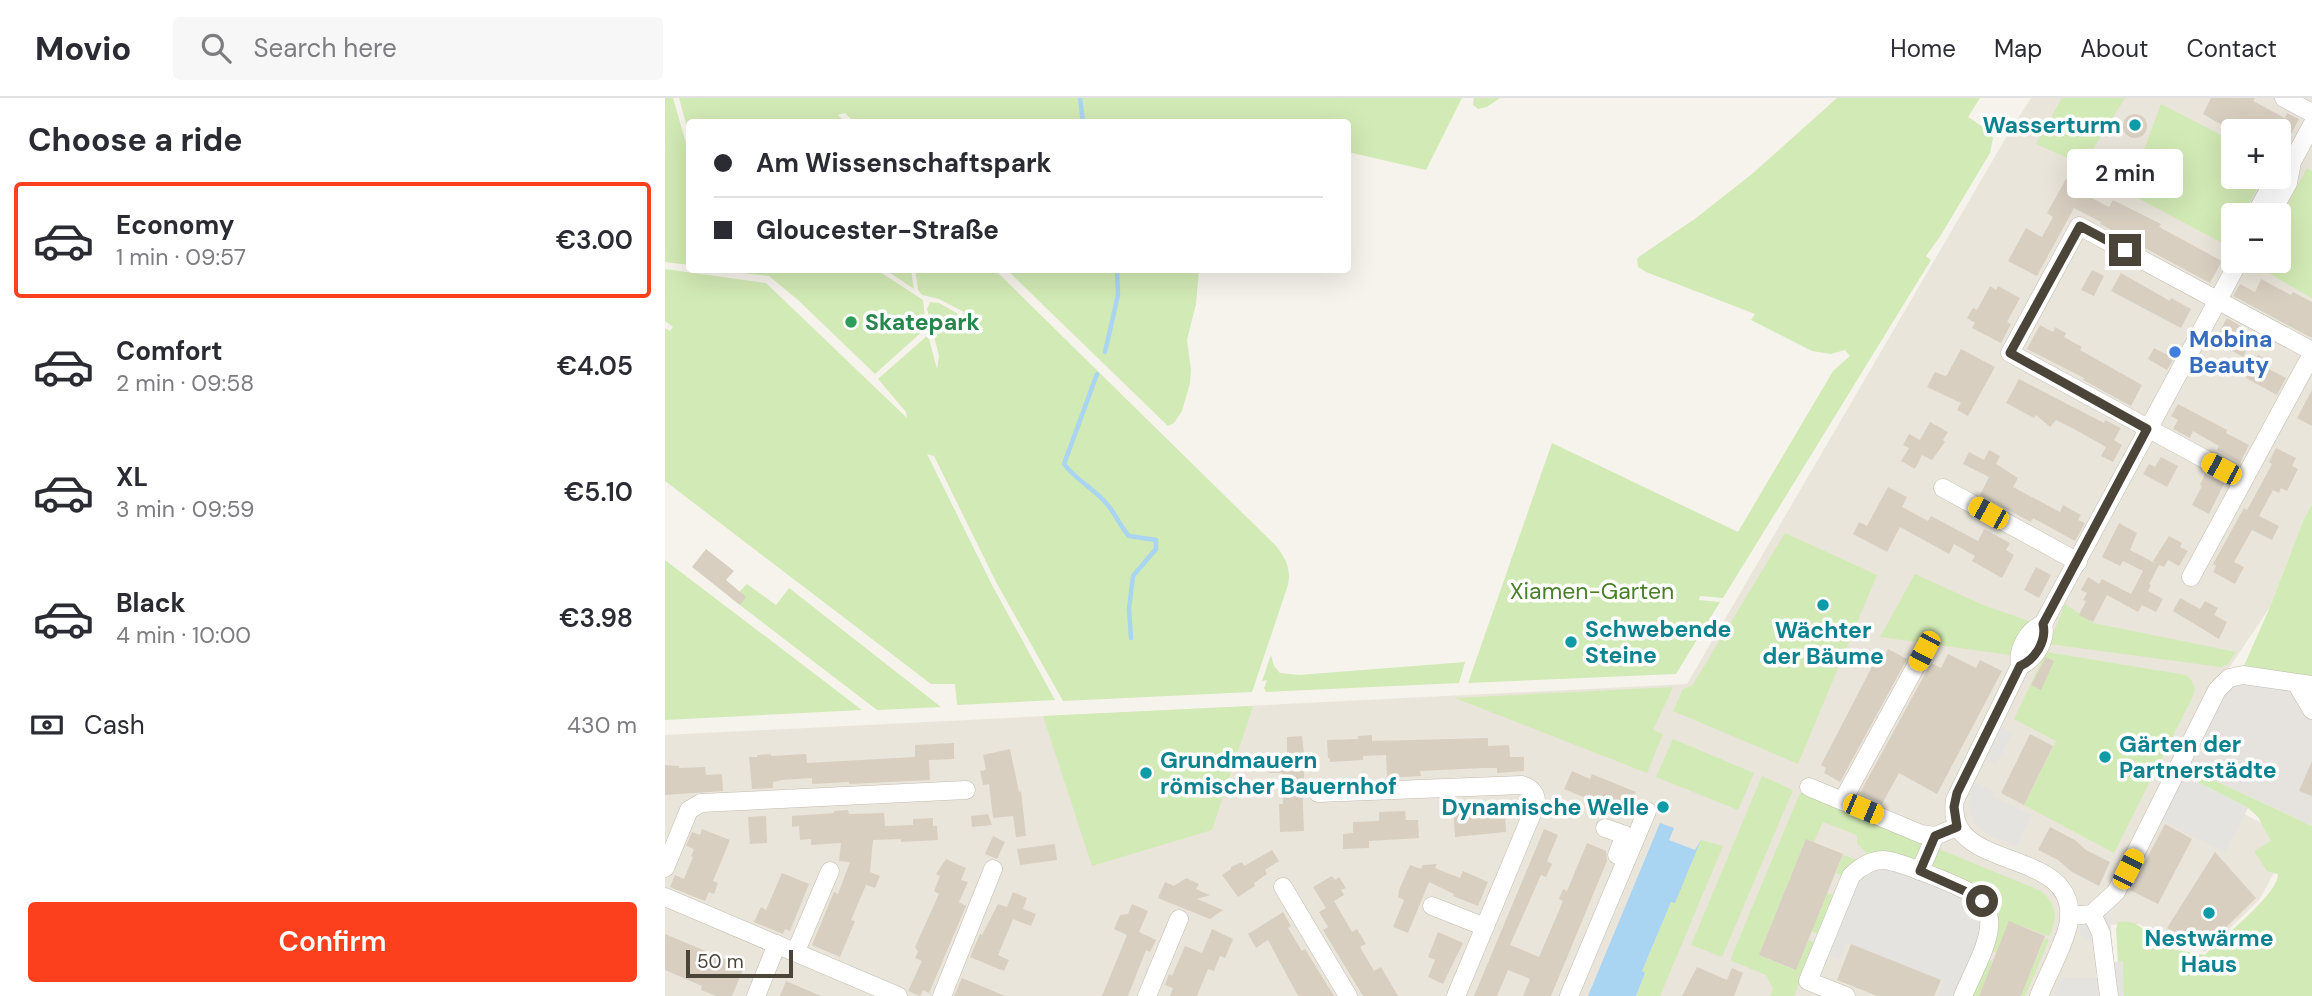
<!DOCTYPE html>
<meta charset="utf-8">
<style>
body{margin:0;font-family:"DM Sans",sans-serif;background:#f7f7f7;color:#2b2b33;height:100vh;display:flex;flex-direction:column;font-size:26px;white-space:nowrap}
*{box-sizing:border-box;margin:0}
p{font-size:23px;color:#7c7c81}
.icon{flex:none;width:38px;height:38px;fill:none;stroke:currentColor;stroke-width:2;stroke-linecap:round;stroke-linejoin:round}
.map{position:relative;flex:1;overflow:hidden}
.details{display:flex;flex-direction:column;background:#fff;width:665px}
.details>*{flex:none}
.banner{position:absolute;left:21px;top:21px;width:665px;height:154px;border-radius:7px;box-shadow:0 7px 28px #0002;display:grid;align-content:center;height:154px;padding:0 28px;background:#fff}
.controls{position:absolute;left:1556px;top:21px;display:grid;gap:14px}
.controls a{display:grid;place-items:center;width:70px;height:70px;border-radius:7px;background:#fff;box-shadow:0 7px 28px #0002;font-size:35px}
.scale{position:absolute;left:21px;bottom:18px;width:107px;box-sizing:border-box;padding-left:7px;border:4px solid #4b4439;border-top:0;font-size:19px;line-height:24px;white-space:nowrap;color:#4b4439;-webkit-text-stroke:5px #fff;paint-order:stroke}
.end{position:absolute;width:32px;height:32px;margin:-16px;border:9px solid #4b4439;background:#fff;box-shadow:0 0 0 4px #fff}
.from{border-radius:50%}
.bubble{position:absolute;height:49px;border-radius:7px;background:#fff;box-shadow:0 7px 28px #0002;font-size:23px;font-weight:600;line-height:49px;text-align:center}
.car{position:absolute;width:21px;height:42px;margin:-21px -10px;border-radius:9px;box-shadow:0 0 5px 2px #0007;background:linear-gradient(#f5c518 24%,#345 0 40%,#f5c518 0 76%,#345 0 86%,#f5c518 0)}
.banner b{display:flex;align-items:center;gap:24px;height:66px;font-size:26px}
.banner b+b{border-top:2px solid #e1e1e2}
.banner i{width:18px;height:18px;background:#2b2b33}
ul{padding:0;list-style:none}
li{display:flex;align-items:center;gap:21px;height:116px;margin:0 14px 10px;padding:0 14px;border:4px solid transparent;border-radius:7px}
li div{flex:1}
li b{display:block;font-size:26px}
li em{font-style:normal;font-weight:600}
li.current{border-color:#fc3f1d}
li>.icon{width:63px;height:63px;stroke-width:1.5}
h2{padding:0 28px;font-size:32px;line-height:84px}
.pay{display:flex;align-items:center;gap:18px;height:77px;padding:0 28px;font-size:26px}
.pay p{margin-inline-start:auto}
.action{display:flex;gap:14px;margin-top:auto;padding:14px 28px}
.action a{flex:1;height:80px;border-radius:7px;background:#fc3f1d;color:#fff;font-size:28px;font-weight:600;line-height:80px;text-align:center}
header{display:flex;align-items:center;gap:42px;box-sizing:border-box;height:98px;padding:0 35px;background:#fff;border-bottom:2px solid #e1e1e2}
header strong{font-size:33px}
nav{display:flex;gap:38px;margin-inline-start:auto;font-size:24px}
.search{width:490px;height:63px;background:#f7f7f7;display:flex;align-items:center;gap:18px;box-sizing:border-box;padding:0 24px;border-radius:7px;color:#7c7c81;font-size:26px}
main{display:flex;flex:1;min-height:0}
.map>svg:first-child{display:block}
.residential{fill:#eae5da;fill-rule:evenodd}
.industrial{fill:#e6e2dd}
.green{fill:#d2eab5}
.parking{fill:#e5e3e0}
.water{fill:#a9d4f2}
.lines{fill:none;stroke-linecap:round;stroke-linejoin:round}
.stream{stroke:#a9d4f2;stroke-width:4.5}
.building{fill:#d8cfc1}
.minor-casing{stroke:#c2bbae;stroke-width:19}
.minor{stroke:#fff;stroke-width:18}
.route{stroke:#4b4439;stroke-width:9}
.culture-dot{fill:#0f9aa8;stroke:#fff;stroke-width:2.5}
.leisure-dot{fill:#2e9e5b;stroke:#fff;stroke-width:2.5}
.shop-dot{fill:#3f7fe0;stroke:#fff;stroke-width:2.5}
.labels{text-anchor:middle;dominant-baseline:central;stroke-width:7;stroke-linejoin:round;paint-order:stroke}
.culture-label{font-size:23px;font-weight:bold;fill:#0d838f;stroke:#fff;text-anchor:start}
.leisure-label{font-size:23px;font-weight:bold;fill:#27864d;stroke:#fff;text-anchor:start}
.shop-label{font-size:23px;font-weight:bold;fill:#366cbe;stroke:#fff;text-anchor:start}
.park-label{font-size:23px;fill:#4a7f2a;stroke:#fff}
</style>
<header>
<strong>Movio</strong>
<div class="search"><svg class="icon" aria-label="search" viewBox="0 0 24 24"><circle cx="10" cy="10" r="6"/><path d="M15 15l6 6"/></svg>Search here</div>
<nav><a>Home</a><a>Map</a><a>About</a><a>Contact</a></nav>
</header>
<main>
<section class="details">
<h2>Choose a ride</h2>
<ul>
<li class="current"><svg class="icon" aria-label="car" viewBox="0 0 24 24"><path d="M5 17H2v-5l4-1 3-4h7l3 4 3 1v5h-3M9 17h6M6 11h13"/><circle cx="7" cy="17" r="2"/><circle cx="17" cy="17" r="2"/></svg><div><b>Economy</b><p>1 min · 09:57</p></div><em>€3.00</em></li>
<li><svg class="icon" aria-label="car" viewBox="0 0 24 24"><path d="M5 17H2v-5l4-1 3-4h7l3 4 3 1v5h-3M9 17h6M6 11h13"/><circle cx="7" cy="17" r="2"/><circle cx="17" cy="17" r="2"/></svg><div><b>Comfort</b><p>2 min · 09:58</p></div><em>€4.05</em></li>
<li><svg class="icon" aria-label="car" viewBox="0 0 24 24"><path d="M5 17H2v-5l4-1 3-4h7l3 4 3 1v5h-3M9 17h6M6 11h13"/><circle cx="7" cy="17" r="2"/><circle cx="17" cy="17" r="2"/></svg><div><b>XL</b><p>3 min · 09:59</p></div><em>€5.10</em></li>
<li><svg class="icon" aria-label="car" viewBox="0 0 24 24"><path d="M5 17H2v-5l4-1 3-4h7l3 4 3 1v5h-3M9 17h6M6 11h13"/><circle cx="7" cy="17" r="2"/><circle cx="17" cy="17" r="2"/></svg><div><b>Black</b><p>4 min · 10:00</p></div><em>€3.98</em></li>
</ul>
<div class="pay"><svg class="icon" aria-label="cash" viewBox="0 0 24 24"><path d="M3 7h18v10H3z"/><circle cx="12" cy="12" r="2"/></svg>Cash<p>430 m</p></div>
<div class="action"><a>Confirm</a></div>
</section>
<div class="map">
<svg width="1647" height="898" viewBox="0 0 1647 898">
<rect width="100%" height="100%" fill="#f6f3ec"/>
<path class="residential" d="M1366,0H1647V406L1638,423L1605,509L1564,570L1516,684L1628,741L1594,802L1540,854L1473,826L1431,827V898H0V637L1022,586L1343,36ZM1568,33H1614V79H1568ZM1568,117H1614V163H1568Z"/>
<polygon class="industrial" points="1575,586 1623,592 1629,597 1647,595 1647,728 1523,670 1562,593 1566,589"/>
<g class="green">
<polygon points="0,0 8,0 24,56 24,167 0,164"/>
<polygon points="14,0 797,0 761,72 683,54 682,24 189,24 180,15 173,17 180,24 24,24 24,37"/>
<polygon points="809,0 835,0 822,9 813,11 808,7"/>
<polygon points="1172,0 1315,0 1303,19 1324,33 1328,40 1325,55 1276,137 1261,158 1266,162 1058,500 1035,498 1034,502 1055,504 1011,576 803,585 887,345 1073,434 1168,273 1185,258 1180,252 1166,256 1147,253 1086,222 1090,216 981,174 973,169 972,161 975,158 1031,120 1087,76"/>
<polygon points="1397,0 1460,0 1418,67 1371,46"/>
<polygon points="1496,6 1568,43 1568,79 1598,79 1578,117 1568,117 1568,130 1561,147 1463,95"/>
<polygon points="1642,70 1647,73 1647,200 1589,167 1591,163 1614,163 1614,120 1618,112 1622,113 1625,106 1623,105"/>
<path d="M0,171L101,185L242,320L241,314L213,281L263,237L272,271L274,258L262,211L265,204L274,205L297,218L299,214L274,201L257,197L253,192L250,172H330L611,448C621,461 626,470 623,487L587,594L398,603L331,484L269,358L262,356L327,487L390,602L292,607L290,586H266L0,383V230L5,233L8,229L0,223Z"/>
<polygon points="51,172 212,172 258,202 261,230 210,276 133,202 104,178"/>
<polygon points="219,172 246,172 249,191 222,173"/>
<polygon points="342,172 534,172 531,206 522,242 526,272 525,285 517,313 509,325 503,328"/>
<polygon points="1647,406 1647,581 1578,570 1605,509 1638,423"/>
<polygon points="1120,435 1212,477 1133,666 1008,613 1018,591 1027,588"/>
<polygon points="0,462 197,612 0,622"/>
<polygon points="1250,476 1318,507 1364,523 1345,557 1215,539"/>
<polygon points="82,486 111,507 124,490 276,609 212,612 67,501"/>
<polygon points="1400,506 1428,525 1571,554 1562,567 1555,569 1384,546"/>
<path d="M1381,554L1521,577C1528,583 1532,589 1528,598L1449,755L1359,707L1391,643L1349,621Z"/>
<polygon points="606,557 609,568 615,575 634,577 800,564 794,585 601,594 599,590 602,582 597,583"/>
<polygon points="1008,589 988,632 998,636 982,675 790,600"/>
<polygon points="588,608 547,732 427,768 378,618"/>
<polygon points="1008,641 1089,675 1073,712 991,679"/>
<path d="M1523,670L1647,728V898H1455L1451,831L1453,824C1476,820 1481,837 1495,849L1540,857C1555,841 1614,796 1613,776L1602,773L1589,753L1606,743L1593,719L1583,710L1519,677Z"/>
<polygon points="1097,678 1128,692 1057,859 1026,847"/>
<polygon points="1135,695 1261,746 1253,761 1248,764 1203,757 1192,745 1192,737 1158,724 1149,744 1141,741 1094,857 1130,872 1143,842 1150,845 1129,898 1105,898 1108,891 1101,877 1067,863 1066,860"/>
<polygon points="1036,742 1058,748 995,898 971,898 980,876 977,874 1006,804 1010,805"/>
<path d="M1269,749L1376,793C1392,806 1393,821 1384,838L1345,824L1332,855L1322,851L1268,776L1264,764Z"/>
<polygon points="1178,757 1198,764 1175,791 1171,790 1176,777 1171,775"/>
<polygon points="1162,795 1172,798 1156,837 1146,833"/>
<polygon points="1380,840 1384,842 1360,898 1356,898"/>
<polygon points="1319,860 1328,863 1314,898 1303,898"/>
</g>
<g class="parking">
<polygon points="1336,629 1347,635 1331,666 1321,660"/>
<polygon points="1519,677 1583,710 1560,755 1496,722"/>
<polygon points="1310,684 1330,694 1329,699 1367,717 1351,749 1326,738 1309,725 1304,707 1305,696"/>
<polygon points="1220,767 1310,801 1320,820 1293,898 1274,898 1279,883 1182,844 1175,861 1157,854 1192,778"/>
<polygon points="1447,807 1445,820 1449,864 1458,863 1459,898 1389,898 1396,879 1433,879 1436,897 1433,863 1426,843 1414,836 1419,816"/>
</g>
<polygon class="water" points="995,725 1009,730 1004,742 1030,752 1036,742 1010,805 1006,804 977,873 980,875 971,898 923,898"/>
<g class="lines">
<g class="stream">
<polyline points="415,0 418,24"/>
<polyline points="440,254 453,197 452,172"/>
<path d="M432,276L399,366C411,382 428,390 441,405C449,413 455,428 464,438L491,442V451L468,478L464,511L466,540"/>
</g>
</g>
<g class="building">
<polygon points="1546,0 1590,0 1588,3 1620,20 1622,15 1634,21 1614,60 1614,33 1572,33 1564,31 1538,16"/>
<circle cx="1470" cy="28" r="12"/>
<polygon points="1401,81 1419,91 1417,95 1444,109 1448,102 1496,126 1494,129 1557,163 1545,185 1435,126 1436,124 1409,110 1372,178 1343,163 1361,130 1377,139 1388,119 1382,115"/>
<polygon points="1427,172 1439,178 1429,198 1416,192"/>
<polygon points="1456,175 1505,203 1506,200 1526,211 1516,230 1446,193"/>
<polygon points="1596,181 1626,197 1628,194 1647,204 1647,240 1568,198 1575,186 1590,194"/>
<polygon points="1325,188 1331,192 1333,188 1355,200 1342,224 1346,226 1336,245 1307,230 1310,225 1302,220 1308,210 1312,212"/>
<polygon points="1562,220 1577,229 1571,241 1584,248 1578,259 1549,243"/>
<polygon points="1375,227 1388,234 1390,229 1401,235 1399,239 1417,249 1415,252 1477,287 1466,308 1418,282 1419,280 1362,251"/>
<polygon points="1489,250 1509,260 1502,272 1483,261"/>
<polygon points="1296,251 1330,269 1303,318 1292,312 1296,305 1262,289 1270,274 1280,278 1282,277"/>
<polygon points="1593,257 1603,263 1600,269 1621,280 1612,297 1581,280"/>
<polygon points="1354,281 1439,325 1440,322 1456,330 1449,342 1457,347 1448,364 1436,358 1441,349 1409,331 1391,322 1385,329 1371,317 1369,320 1341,305"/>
<polygon points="1647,292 1647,328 1632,320"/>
<polygon points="1513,306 1562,332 1561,335 1584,347 1575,365 1552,352 1554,348 1528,333 1525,340 1508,331 1513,322 1506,318"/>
<polygon points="1265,324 1283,334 1278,342 1280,344 1267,362 1257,357 1250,371 1236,363 1244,350 1238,347 1244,336 1255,342"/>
<polygon points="1611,350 1631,360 1627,368 1633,371 1622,393 1616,390 1614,395 1608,392 1594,418 1614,428 1607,442 1587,432 1569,464 1579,469 1570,486 1548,474 1551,468 1548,466 1579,410 1582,412 1587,403 1607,366 1604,364"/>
<polygon points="1324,352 1335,358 1331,366 1353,380 1348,389 1395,414 1398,407 1416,417 1413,422 1420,425 1410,443 1368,420 1366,424 1315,397 1324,379 1298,366 1304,354 1319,362"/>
<polygon points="1496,359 1513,368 1502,389 1478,376 1484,366 1490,369"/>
<polygon points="1540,376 1559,386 1544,416 1527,407 1537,388 1535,387"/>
<polygon points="1223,389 1242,399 1237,409 1263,423 1266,418 1313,443 1319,431 1345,445 1341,452 1349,457 1337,480 1307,463 1310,458 1289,446 1284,456 1235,429 1222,454 1188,436 1194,424 1202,428"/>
<polygon points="1454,425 1472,435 1465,452 1492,466 1488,463 1504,438 1517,445 1515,449 1523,453 1514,468 1503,462 1499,469 1494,467 1484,486 1486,487 1483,493 1498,501 1491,514 1477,507 1473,514 1442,497 1428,524 1414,517 1421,503 1418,502 1422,495 1416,492 1423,479 1434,486 1437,481 1466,496 1478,473 1458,463 1455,468 1437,459"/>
<polygon points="41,451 69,473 61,482 81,499 75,507 27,469"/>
<polygon points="1371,469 1386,477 1374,500 1359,492"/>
<polygon points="1515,500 1535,511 1540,503 1553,510 1549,517 1562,524 1554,541 1508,513"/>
<polygon points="1223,551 1242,561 1175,684 1159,675 1161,670 1156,667 1211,561 1217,564"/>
<polygon points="1283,556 1311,570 1315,562 1337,573 1272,696 1234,675 1217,706 1195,695 1266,565 1276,570"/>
<polygon points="1381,559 1389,563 1376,592 1366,587"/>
<polygon points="1365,636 1388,648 1359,707 1336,695"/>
<polygon points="707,637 707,643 823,640 823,648 844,647 845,659 859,659 859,673 832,675 832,670 817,670 755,673 756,678 722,680 721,657 698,658 698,662 665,664 665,660 663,660 662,642 693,641 693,638"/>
<polygon points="637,638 641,673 639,674 639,685 637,685 639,733 615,734 614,706 618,706 617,675 604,675 604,657 622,656 622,639"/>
<polygon points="289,645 289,661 264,662 265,682 184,686 184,684 147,686 147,680 117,682 108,684 108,690 87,691 84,659 92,659 92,657 106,656 106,658 141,656 142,665 250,659 250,647"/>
<polygon points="345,651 354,694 356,693 361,738 351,739 348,718 328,720 324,686 318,687 315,673 321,672 318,657"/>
<polygon points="1647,663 1647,698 1634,693"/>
<polygon points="0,667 14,668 14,670 40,669 41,677 57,676 58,693 0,697"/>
<polygon points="907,673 925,681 927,676 971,694 961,717 899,691"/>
<polygon points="804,703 804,709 818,708 818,716 840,715 841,734 790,739 788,704"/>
<polygon points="183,712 184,716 219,715 220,728 248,727 248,721 268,720 268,728 272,728 273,742 236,744 236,741 208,742 205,774 215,778 210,790 201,787 186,822 190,823 175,859 147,847 169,794 173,796 185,764 174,763 176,745 146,747 146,741 135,742 134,728 127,729 127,718 169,715 169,713"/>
<polygon points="740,713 741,722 753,722 754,740 704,743 704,750 678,751 678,736 688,735 688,724 714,723 714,714"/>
<polygon points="323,716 327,727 307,729 306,718"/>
<polygon points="101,718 102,745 85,746 83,719"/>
<polygon points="1500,726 1527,741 1493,806 1465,792"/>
<polygon points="1385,729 1410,742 1421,752 1445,764 1434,788 1407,774 1393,762 1373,752"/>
<polygon points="37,731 65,742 48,783 53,785 49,796 44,794 40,803 5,789 10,777 19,781 28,759 26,758 29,751 21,748 27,734 35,737"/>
<polygon points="879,731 893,737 882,763 887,766 881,779 876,777 845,847 874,859 898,803 894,801 898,791 902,793 922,745 941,753 942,763 886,898 858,898 865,881 843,872 832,898 809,898"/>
<polygon points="328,738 340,744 332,761 320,756"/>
<polygon points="1141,741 1178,756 1131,872 1094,857"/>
<polygon points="390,746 392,762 355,767 352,751"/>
<polygon points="607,752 614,763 600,772 602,776 589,785 590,788 573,799 557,777 566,771 566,769 577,764 579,768"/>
<polygon points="1550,754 1591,800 1540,850 1502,830"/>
<polygon points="281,761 301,770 296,782 303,784 294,804 301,808 264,895 258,892 255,898 243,893 257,863 250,860 253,854 250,849 274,796 269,793 275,778 271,776"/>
<polygon points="772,766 770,770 795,780 798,773 823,784 813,808 788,798 789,796 764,784 743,835 728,829 739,802 733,799 734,792 745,767 756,771 758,767"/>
<polygon points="117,775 144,786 125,833 120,831 118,836 89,824 96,809 101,812"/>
<polygon points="667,778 670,782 674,779 681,790 676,792 679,797 669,803 687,834 692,831 701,846 695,849 709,873 716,869 733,898 698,898 658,832 663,829 654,814 661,810 648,789"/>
<polygon points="521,780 534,786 531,791 545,797 532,801 558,812 545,821 493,800 500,784 509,788"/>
<polygon points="348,794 362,800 358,811 371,816 366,828 348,821 333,857 344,862 339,873 305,859 315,836 317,837 333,806 342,809"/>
<polygon points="467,806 483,813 474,834 491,842 485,854 481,852 463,898 437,898 462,837 449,831 455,817 463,816"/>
<polygon points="618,814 626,828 623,830 637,853 640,851 669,898 633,898 603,842 591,850 583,836"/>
<polygon points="1344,823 1380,838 1356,898 1314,898"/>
<polygon points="547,831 568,841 560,860 555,858 549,873 543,871 532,898 505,898 508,890 500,887 504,876 507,878 520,848 537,855"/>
<polygon points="773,834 798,845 778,886 763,879 770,862 763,859"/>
<polygon points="0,836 79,869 67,898 51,898 36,892 37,888 0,872"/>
<polygon points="1186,846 1276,882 1269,898 1212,898 1172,882"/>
<polygon points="1032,869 1062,882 1067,870 1078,875 1069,898 1017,898"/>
<polygon points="297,880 340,898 289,898"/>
<polygon points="121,883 156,898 115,898"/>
</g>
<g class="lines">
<defs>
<g id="minor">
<polyline points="1619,0 1647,15"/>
<polyline points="1590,117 1611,79"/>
<polyline points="1605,117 1623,85 1627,64 1647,27"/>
<polyline points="1578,382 1345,255 1414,128 1647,253"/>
<polyline points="1278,390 1413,464"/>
<polyline points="1526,479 1647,256"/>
<path d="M1355,568C1370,561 1382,543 1378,526"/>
<polyline points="1631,585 1647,612"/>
<polyline points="1144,689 1256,736 1270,738 1292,729"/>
<path d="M653,695L857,687C866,690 872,696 871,706L791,898"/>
<polyline points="1178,702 1259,553"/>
<polyline points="940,730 960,737 952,757"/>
<polyline points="0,770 24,712 36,705 301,692"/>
<polyline points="1255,773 1270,738"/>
<polyline points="618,789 683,898"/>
<polyline points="0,799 233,898"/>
<polyline points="767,808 820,829"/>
<polyline points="1427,816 1436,835 1444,898"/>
<polyline points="1404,818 1427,816 1451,794 1552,592 1564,580 1578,577 1647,587"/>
<polyline points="131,853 165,773"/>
<polyline points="91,898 112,846"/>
<polyline points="277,898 328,771"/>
<polyline points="482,898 514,821"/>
<polyline points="904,898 982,713"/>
<path d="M1181,898L1143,883L1186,778C1195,769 1206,762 1219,762C1234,763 1298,789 1311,798C1319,803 1323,813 1324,821C1327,842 1306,878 1298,898"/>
<path d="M1374,898C1382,878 1401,843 1404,823C1413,747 1278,776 1290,702L1355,568C1352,551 1362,533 1378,526L1574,163"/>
</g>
</defs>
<use href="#minor" class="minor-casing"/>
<use href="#minor" class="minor"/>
</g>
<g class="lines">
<path class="route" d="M1317,803L1311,798L1255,773L1270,738L1292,729L1289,709L1292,695L1355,568C1370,562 1382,543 1378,526L1482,331L1345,255L1415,128L1460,152"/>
</g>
<g class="culture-dot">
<circle cx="1470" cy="27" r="7"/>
<circle cx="1158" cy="507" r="7"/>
<circle cx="906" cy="544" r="7"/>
<circle cx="1440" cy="659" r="7"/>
<circle cx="481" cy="675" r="7"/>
<circle cx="998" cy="709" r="7"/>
<circle cx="1544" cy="815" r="7"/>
</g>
<circle class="leisure-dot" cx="186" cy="224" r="7"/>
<circle class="shop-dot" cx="1510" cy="254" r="7"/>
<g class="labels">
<g class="culture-label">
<text x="1456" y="27" text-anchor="end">Wasserturm</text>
<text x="920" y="531">Schwebende<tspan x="920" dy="26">Steine</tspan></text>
<text x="1158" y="532" text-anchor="middle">Wächter<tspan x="1158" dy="26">der Bäume</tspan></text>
<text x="1454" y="646">Gärten der<tspan x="1454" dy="26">Partnerstädte</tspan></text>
<text x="495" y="662">Grundmauern<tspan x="495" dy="26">römischer Bauernhof</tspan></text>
<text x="984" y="709" text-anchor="end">Dynamische Welle</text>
<text x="1544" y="840" text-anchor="middle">Nestwärme<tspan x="1544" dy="26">Haus</tspan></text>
</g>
<g class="leisure-label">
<text x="200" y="224">Skatepark</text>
</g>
<g class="shop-label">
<text x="1524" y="241">Mobina<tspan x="1524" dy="26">Beauty</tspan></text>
</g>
<g class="park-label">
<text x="927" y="493">Xiamen-Garten</text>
</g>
</g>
</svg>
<div class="controls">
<a>+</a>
<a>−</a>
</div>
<div class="scale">50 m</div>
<i class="end from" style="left:1317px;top:803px"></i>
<i class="end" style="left:1460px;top:152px"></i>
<div class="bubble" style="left:1402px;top:51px;width:116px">2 min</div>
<i class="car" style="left:1556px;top:371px;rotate:298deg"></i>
<i class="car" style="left:1323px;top:415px;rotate:299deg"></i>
<i class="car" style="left:1259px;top:553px;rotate:208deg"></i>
<i class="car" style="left:1198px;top:711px;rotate:113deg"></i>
<i class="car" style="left:1463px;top:771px;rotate:27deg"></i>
<div class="banner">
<b><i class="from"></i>Am Wissenschaftspark</b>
<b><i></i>Gloucester-Straße</b>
</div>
</div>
</main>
